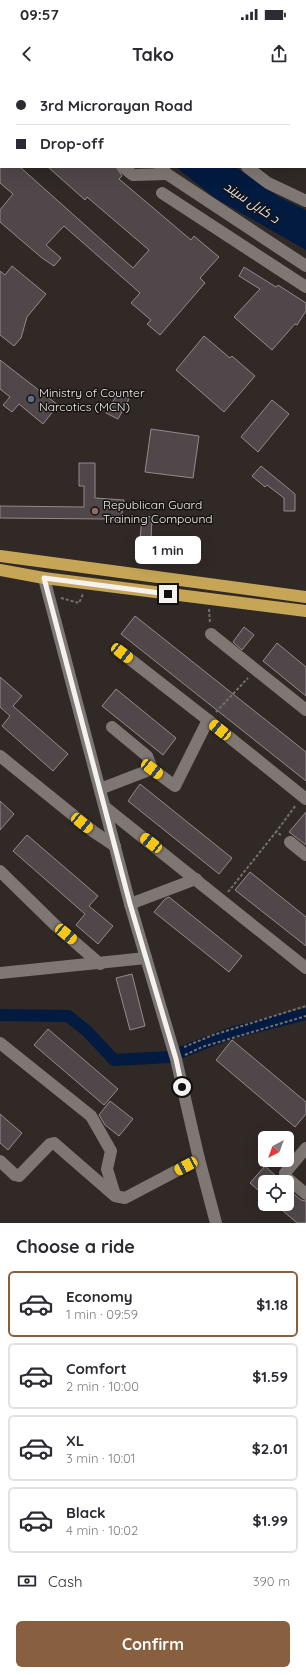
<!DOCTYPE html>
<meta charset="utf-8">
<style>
body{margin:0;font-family:Quicksand,Cairo,sans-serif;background:#f7f7f7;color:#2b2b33;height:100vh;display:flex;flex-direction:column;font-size:15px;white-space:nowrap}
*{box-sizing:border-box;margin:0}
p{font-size:13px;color:#7c7c81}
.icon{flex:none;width:22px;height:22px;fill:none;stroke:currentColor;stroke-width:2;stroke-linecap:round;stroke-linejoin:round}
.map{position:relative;height:1143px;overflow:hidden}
.details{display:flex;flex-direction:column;background:#fff;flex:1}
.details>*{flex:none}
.hud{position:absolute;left:0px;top:0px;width:306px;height:88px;box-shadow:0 4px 16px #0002;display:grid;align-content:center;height:88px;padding:0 16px;background:#fff}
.needle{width:26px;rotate:221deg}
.controls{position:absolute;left:258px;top:1051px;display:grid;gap:8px}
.controls a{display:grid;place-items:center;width:36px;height:36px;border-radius:6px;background:#fff;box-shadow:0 4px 16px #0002;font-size:20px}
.end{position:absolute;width:18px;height:18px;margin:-9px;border:5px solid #f5f1ee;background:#111;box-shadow:0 0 0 2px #111}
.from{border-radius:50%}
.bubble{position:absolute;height:28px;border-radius:6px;background:#fff;box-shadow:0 4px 16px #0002;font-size:13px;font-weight:700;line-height:28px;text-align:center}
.car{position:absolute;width:12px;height:24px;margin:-12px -6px;border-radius:5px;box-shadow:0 0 3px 1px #0007;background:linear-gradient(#f5c518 24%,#345 0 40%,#f5c518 0 76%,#345 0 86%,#f5c518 0)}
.hud b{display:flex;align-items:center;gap:14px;height:38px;font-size:15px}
.hud b+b{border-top:1px solid #e1e1e2}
.hud i{width:10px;height:10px;background:#2b2b33}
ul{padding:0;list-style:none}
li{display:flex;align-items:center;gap:12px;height:66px;margin:0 8px 6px;padding:0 8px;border:2px solid #e1e1e2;border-radius:6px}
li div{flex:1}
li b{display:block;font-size:15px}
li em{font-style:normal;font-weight:700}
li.current{border-color:#88603f}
li>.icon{width:36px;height:36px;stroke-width:1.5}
h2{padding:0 16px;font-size:18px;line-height:48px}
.pay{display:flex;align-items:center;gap:10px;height:44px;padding:0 16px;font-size:15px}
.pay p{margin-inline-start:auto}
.action{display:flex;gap:8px;margin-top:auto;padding:8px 16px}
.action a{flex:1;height:46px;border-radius:6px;background:#88603f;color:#fff;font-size:16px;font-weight:700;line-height:46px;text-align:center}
.status{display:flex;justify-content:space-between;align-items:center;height:28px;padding:0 20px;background:#fff;direction:ltr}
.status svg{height:11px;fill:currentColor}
header{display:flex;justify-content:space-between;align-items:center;height:52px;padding:0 16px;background:#fff;font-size:18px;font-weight:700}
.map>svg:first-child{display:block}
.water{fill:#031a41}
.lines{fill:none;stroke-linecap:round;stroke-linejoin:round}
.canal{stroke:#031a41;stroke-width:12}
.building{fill:#50474a;stroke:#938a8c}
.path{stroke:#76706d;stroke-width:2;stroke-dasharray:3 2;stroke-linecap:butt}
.minor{stroke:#7f7773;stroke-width:12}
.highway{stroke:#c6a656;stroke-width:12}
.route{stroke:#f5f1ee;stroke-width:5}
.service-dot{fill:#5c6f8a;stroke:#161311;stroke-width:1.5}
.education-dot{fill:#8d6e63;stroke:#161311;stroke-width:1.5}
.labels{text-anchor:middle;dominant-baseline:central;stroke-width:3;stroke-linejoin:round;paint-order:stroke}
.poi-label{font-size:12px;fill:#f5f1ee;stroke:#161311;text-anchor:start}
.water-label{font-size:13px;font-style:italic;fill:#dbe4f2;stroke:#161311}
</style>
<div class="status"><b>09:57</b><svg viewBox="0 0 49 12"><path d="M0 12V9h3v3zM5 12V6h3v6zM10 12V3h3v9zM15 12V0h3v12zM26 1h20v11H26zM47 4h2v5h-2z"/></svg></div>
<header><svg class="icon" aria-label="back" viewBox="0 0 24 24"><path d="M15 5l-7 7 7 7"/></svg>Tako<svg class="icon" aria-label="share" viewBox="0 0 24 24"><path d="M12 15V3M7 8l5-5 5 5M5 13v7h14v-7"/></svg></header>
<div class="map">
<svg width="306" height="1143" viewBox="0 0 306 1143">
<rect width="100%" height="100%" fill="#302926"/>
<polygon class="water" points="176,87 235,87 279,117 306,130 306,170 215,118"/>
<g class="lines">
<polyline class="canal" points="0,935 68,936 87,951 114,980 169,977 231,953 306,934"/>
</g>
<g class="building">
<polygon points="0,87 20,87 133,188 149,170 87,117 85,120 48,87 116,87 122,96 119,99 191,160 194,156 219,177 200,198 205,203 160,255 147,244 151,240 131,223 140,213 64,146 46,165 61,178 54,186 42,178 0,142 0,130 13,114 0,103"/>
<polygon points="12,186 46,214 27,237 21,258 14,266 0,255 0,191 5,195"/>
<polygon points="244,187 276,207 278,205 306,223 306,231 297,245 295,244 272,270 234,237 260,209 239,196"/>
<polygon points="204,256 230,278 232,276 255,296 224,332 176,290"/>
<polygon points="0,280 58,325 43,344 19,324 12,332 3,325 10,317 0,309"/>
<polygon points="118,313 129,319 118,339 106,333"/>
<polygon points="272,320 289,334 258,372 241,357"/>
<polygon points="151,349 199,356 193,398 145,392"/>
<polygon points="79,383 95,383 95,418 124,420 121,441 105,439 0,438 0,426 84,427 84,406 79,406"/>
<polygon points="261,386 295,414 295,431 284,431 284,418 267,405 265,407 252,396"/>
<polygon points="142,436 152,437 151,460 140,460"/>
<polygon points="135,536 306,672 306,701 121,554"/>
<polygon points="244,547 254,555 242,570 233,562"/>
<polygon points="277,563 306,587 306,616 263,581"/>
<polygon points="0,597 22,616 13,626 68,674 53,691 2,646 10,636 0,627"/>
<polygon points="116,609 176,658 163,675 102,626"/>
<polygon points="140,704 232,778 219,794 128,721"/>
<polygon points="0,721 14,734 0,750"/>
<polygon points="306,732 306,765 289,752"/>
<polygon points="27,755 98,816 89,826 113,846 98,864 76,845 85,834 13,771"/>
<polygon points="250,792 306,837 306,866 235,810"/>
<polygon points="169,817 242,876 229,892 154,832 165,819"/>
<polygon points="132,894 145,946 130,950 116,898"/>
<polygon points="48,949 118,1009 104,1025 34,965"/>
<polygon points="232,960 306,1022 306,1034 295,1047 216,980"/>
<polygon points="110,1021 133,1039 119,1056 105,1045 99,1035"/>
<polygon points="0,1034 22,1053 8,1070 0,1063"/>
<polygon points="265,1086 278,1098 281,1102 265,1102 265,1116 250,1103"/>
<polygon points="287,1108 301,1120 306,1121 306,1143 297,1143 275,1124 287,1124"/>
</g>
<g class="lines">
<g class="path">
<polyline points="61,518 79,523 83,514"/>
<polyline points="209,529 210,543"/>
<polyline points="216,632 248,598"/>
<polyline points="281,755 276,752 296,725"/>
<polyline points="228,812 276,752"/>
<polyline points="184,967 213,955 306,926"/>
<polyline points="185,975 202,967 306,936"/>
</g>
<g class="minor">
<polyline points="79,0 79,1"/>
<polyline points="152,0 153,1"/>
<polyline points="0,18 1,18"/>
<polyline points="123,87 133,95 167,94"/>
<polyline points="160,87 167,94 306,186"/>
<polyline points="247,87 268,103 306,121"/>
<polyline points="162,113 306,207"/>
<polyline points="44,498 130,824 176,979 199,1079 216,1143"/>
<polyline points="211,554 306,630"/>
<polyline points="122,573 208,640 175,706 152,689"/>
<polyline points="208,640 306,719"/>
<polyline points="0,676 94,752 115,766"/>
<polyline points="100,709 152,689 147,676 112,647"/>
<polyline points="106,728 306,888"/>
<polyline points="290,762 306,775"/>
<polyline points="0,791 54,844 100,884"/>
<polyline points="130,824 196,799"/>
<polyline points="0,893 146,878"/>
<polyline points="0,963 91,1036 111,1071 107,1089 115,1115"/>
<polyline points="306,1068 285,1093 286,1097 306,1114"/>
<polyline points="0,1081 15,1095 19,1096 50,1064 54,1063 115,1116 125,1118 199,1079"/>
</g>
<g class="highway">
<polyline points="0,476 306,517"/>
<polyline points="0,490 44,498 306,531"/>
</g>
</g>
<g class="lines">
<polyline class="route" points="168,514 44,498 130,824 176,979 182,1007"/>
</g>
<circle class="service-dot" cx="31" cy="319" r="4"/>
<circle class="education-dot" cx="95" cy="431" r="4"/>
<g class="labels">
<g class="poi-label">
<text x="39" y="312">Ministry of Counter<tspan x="39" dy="14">Narcotics (MCN)</tspan></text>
<text x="103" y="424">Republican Guard<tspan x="103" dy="14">Training Compound</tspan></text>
</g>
<g class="water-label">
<text transform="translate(252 122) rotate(34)">د کابل سيند</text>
</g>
</g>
</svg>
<div class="controls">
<a><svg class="needle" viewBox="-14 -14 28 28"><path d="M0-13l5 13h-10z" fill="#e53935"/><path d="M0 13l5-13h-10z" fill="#7c7c81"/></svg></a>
<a><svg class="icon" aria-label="locate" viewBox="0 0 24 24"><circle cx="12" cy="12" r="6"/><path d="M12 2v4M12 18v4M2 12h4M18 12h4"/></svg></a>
</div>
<i class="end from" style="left:182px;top:1007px"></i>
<i class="end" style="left:168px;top:514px"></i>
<div class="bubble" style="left:135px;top:456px;width:66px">1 min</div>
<i class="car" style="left:122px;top:573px;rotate:128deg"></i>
<i class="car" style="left:220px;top:650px;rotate:309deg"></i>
<i class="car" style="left:152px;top:689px;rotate:128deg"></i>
<i class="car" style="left:82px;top:743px;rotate:129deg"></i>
<i class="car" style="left:151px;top:763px;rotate:308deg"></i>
<i class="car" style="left:66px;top:854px;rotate:130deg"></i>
<i class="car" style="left:186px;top:1086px;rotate:242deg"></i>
<div class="hud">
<b><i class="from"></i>3rd Microrayan Road</b>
<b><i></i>Drop-off</b>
</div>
</div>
<section class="details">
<h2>Choose a ride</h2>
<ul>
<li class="current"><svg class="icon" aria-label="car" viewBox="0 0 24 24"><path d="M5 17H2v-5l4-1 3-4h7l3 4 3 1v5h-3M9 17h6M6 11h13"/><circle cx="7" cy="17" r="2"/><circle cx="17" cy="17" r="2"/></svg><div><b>Economy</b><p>1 min · 09:59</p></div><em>$1.18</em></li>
<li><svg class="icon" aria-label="car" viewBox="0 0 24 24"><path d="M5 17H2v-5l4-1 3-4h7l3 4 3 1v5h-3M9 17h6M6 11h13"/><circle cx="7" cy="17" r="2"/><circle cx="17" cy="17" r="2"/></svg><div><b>Comfort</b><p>2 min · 10:00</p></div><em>$1.59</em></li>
<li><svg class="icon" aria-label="car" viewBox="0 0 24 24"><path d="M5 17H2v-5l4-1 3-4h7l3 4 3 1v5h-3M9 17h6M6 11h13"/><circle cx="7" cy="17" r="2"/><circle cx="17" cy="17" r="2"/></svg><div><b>XL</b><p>3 min · 10:01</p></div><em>$2.01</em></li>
<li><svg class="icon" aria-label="car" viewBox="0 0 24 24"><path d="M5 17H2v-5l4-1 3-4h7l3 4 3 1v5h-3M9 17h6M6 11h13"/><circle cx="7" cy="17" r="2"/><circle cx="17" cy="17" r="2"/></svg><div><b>Black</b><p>4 min · 10:02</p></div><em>$1.99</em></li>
</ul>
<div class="pay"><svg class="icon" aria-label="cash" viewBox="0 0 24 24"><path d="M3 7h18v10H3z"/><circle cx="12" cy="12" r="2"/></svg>Cash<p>390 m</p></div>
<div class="action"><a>Confirm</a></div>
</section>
